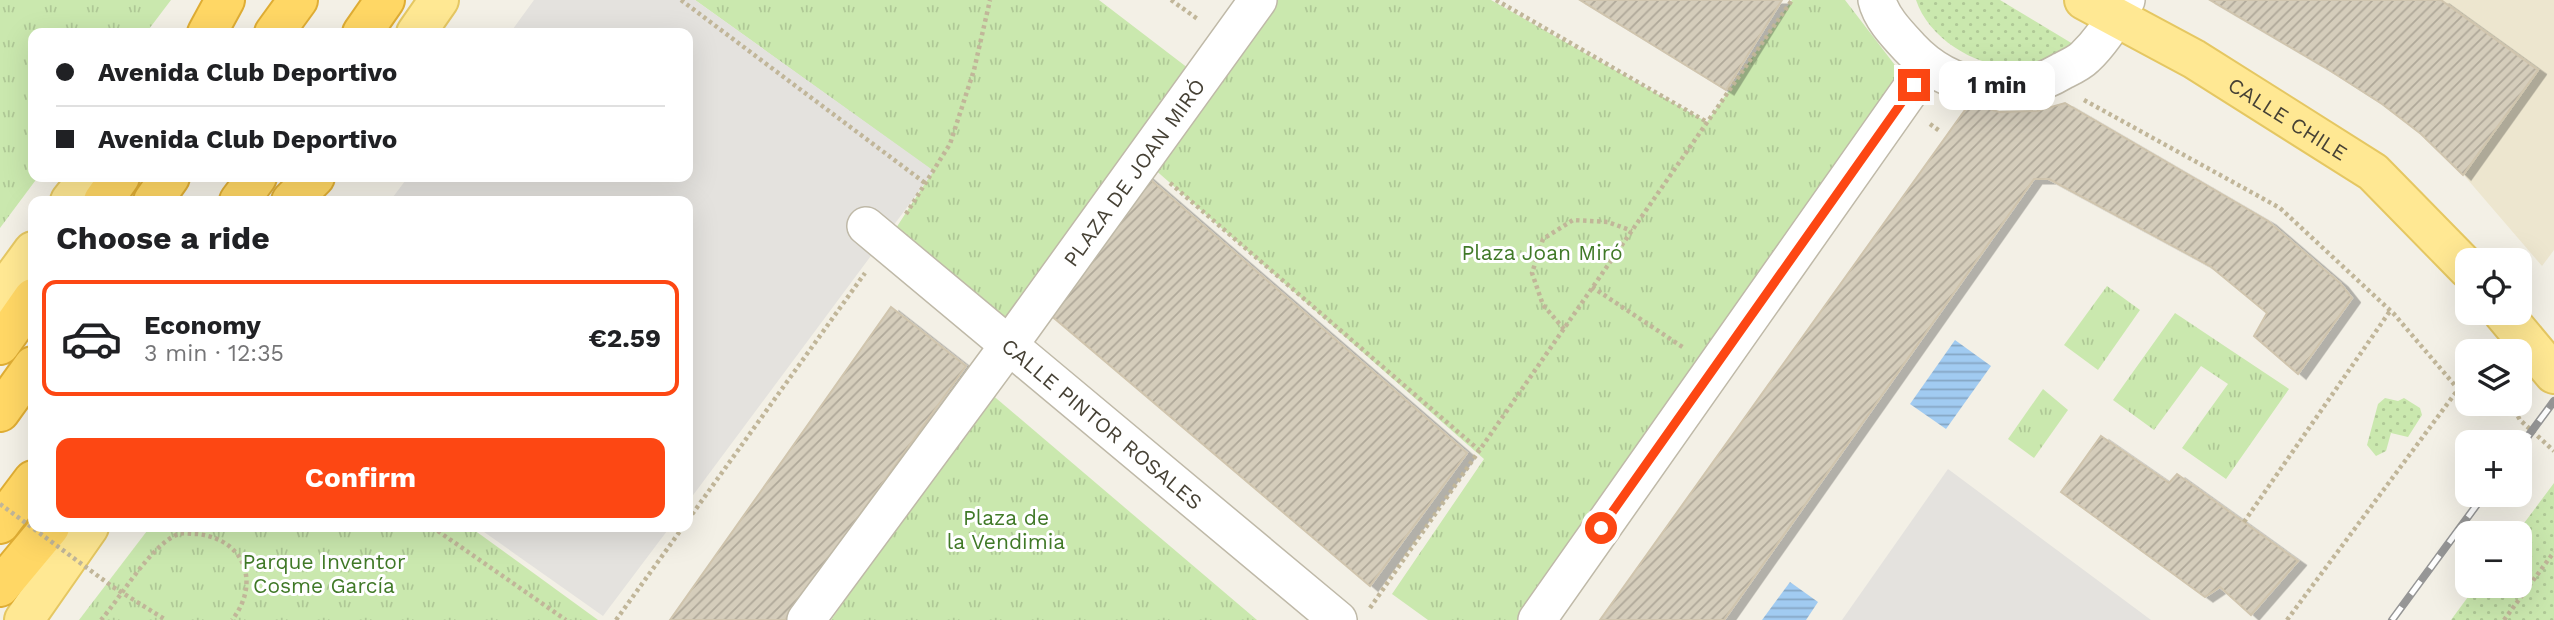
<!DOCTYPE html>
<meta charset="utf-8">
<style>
body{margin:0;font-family:"Work Sans",sans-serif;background:#f6f6f6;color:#202124;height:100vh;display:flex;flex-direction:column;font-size:26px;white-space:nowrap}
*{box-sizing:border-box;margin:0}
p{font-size:23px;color:#757577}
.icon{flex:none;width:38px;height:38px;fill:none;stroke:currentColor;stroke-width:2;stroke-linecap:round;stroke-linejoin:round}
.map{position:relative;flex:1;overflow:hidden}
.side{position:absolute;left:28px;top:196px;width:665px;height:336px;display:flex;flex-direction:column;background:#fff;border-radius:14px;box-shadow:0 7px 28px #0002}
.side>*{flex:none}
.hud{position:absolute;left:28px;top:28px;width:665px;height:154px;border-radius:14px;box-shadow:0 7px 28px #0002;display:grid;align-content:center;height:154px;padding:0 28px;background:#fff}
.controls{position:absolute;left:2455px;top:248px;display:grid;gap:14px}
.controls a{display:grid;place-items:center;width:77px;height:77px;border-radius:14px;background:#fff;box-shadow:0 7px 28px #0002;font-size:35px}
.end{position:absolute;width:32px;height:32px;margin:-16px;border:9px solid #fd4713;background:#fff;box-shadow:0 0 0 4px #fff}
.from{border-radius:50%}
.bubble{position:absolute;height:49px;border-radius:14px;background:#fff;box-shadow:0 7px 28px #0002;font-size:23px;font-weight:700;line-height:49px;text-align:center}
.hud b{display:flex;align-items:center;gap:24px;height:66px;font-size:26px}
.hud b+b{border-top:2px solid #e0e0e0}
.hud i{width:18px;height:18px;background:#202124}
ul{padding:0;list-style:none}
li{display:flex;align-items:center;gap:21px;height:116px;margin:0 14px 10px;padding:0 14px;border:4px solid transparent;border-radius:14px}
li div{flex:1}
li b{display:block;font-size:26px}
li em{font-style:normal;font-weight:700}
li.active{border-color:#fd4713}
li>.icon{width:63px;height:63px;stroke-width:1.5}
h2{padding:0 28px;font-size:32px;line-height:84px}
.cta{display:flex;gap:14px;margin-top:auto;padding:14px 28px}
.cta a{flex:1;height:80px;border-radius:14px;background:#fd4713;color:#fff;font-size:28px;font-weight:700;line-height:80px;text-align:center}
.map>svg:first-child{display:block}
.education{fill:#ede6cf}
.grass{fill:url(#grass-dots)}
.park{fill:url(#park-tufts)}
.parking{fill:#e4e2de}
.water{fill:url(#water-rules)}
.building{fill:url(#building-hatch);stroke:#d0c5ae;stroke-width:2;filter:url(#shadow)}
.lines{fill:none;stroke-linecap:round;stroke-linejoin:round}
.street-casing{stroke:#bfb9a8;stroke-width:40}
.primary-casing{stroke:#e5c762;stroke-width:42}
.highway-casing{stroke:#dfad34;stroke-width:42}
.path{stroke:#c1b699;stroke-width:4.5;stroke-dasharray:3.5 3.5;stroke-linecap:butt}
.street{stroke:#fff;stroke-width:37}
.primary{stroke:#ffe893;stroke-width:38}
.highway{stroke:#ffd765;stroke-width:38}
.rail-casing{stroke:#969696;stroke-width:8}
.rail{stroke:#fff;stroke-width:5;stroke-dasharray:16;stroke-linecap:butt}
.path-bridge{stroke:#c1b699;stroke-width:4.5;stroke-dasharray:3.5 3.5;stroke-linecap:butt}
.route{stroke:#fd4713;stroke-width:9}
.labels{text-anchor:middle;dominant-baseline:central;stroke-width:6;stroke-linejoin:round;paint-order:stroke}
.street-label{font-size:21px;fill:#464135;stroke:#fff}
.park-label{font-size:21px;fill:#407927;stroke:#fff}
</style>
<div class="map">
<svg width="2554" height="620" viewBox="0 0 2554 620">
<defs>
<pattern id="grass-dots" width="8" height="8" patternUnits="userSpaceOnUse" patternTransform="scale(1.75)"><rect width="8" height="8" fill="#cae8ae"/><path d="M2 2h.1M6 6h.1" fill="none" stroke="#afc896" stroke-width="1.8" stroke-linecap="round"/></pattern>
<pattern id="park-tufts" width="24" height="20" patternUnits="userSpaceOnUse" patternTransform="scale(1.75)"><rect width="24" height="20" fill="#cae8ae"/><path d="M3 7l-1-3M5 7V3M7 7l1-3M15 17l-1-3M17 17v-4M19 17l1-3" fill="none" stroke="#afc896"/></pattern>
<pattern id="water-rules" width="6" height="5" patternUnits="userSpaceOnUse" patternTransform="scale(1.75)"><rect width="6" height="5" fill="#a1cbf1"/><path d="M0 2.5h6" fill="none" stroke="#85a6c4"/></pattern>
<pattern id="building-hatch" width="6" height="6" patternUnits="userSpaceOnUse" patternTransform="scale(1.75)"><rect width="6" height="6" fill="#d5cdbb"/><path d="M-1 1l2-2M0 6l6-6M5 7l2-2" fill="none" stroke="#afa899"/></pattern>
<filter id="shadow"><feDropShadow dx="8" dy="4.5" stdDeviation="0" flood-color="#0004"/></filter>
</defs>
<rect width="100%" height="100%" fill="#f3f0e6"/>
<polygon class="education" points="2441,0 2554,0 2554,250 2542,266 2462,173 2537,69"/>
<g class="grass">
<path d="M1916,0H2000L2073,44C2060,50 2046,60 2033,64C1989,76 1930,43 1916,0Z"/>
<polygon points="2385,398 2398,401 2404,398 2420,408 2422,415 2408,437 2391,433 2386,451 2376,456 2367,445 2378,404"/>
<polygon points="2554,483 2554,620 2451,620 2476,586 2520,586 2520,534 2516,534"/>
</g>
<g class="park">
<polygon points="0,0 171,0 146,33 33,33 33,177 38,177 0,228"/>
<polygon points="695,0 1099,0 1201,78 1258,0 1491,0 1707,122 1792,0 1845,0 1901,73 1527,620 1428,620 1392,594 1484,459 1144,160 1009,345 887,242 933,171"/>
<polygon points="2107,286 2140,310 2098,370 2064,345"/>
<polygon points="2175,313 2289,389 2226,479 2182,448 2228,384 2201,366 2154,430 2113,400"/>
<polygon points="2043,389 2068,410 2034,458 2008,439"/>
<polygon points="990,393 1257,620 831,620"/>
<polygon points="150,527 470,527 598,620 79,620"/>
</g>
<g class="parking">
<polygon points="534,0 695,0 934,171 688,502 688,201 390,201 408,177 688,177 688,33 510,33"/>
<polygon points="1948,469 2151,620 1842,620"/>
<polygon points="477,527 670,527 603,616"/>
</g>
<g class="water">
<polygon points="1955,340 1991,366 1946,429 1910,404"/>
<polygon points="1790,582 1818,602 1806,620 1762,620"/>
</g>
<g class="building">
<polygon points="1580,0 1782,0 1726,90"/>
<polygon points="2210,0 2441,0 2538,70 2463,175 2421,134 2382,104 2329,70"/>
<polygon points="1970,103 1999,112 2037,111 2065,103 2268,221 2340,283 2352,298 2298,374 2254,336 2267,313 2210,266 2049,179 2034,179 1724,620 1600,620"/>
<polygon points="1145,175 1467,453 1370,586 1041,307"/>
<polygon points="891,307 966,366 785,620 670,620"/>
<polygon points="2101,436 2169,483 2177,474 2298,561 2251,615 2220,587 2205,597 2061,492"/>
</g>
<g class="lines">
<defs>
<g id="street">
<path d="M1877,0C1881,18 1898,35 1910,48C1950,91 2012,101 2062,71C2070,67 2079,63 2085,57C2102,41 2115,20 2126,0"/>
<path id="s1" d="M866,226L1338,620"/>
<path id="s2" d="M806,620L1009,345L1258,0"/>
<polyline points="1537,620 1927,66"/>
</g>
<g id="primary">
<path id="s3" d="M2084,0L2194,59L2373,172L2468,269"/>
<polyline points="416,33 439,0"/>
<polyline points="70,201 89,177"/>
<polyline points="0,296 33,251"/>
<polyline points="2503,313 2554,374"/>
<polyline points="24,620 89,527"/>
</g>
<g id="highway">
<polyline points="207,33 225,0"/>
<polyline points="274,33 298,0"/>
<polyline points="362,33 385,0"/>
<polyline points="103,201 120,177"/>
<polyline points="153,201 170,177"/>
<polyline points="239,201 257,177"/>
<polyline points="291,201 315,177"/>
<polyline points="0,345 33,298"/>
<polyline points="0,412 33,366"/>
<polyline points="0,524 33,480"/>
<polyline points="0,587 50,527"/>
</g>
</defs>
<use href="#street" class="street-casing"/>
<use href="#primary" class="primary-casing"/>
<use href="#highway" class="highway-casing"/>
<g class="path">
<polyline points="681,0 925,183"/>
<polyline points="1171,0 1199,20"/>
<polyline points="1496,0 1707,122"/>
<polyline points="2084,100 2280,208 2394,314 2458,389"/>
<polyline points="1930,124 1941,132"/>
<polyline points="1170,183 1479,450"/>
<polyline points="906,214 950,144 974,70 990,0"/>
<polyline points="1592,287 1684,348"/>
<polyline points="1564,329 1543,305 1532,273 1543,239 1573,220 1608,222 1632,231"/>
<polyline points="2511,404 2520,420 2554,451"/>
<polyline points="688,520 865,273"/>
<polyline points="2244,522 2390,311"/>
<polyline points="432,527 566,620"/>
<polyline points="113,587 166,620"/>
<polyline points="1370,608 1792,0"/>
<path d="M101,620C121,597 149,548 176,535C181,532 191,534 197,534C245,539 261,583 232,620"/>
<polyline points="616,620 683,527"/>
<polyline points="2287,620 2468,376"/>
<polyline points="2504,620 2554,552"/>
</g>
<use href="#street" class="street"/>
<use href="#primary" class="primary"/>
<use href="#highway" class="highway"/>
<defs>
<g id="rail">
<polyline points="2520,447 2554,401"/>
<polyline points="2392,620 2484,495"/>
</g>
</defs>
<use href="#rail" class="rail-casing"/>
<use href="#rail" class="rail"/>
<polyline class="path-bridge" points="0,504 113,587"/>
</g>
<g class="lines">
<polyline class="route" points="1601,528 1914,85"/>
</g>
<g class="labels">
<g class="street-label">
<text stroke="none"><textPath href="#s3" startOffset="236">CALLE CHILE</textPath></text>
<text stroke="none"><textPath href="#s2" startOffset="555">PLAZA DE JOAN MIRÓ</textPath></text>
<text stroke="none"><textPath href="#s1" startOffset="308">CALLE PINTOR ROSALES</textPath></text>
</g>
<g class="park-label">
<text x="1542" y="252">Plaza Joan Miró</text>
<text x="1006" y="517">Plaza de<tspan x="1006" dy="24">la Vendimia</tspan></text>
<text x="324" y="561">Parque Inventor<tspan x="324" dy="24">Cosme García</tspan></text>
</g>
</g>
</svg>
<div class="controls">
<a><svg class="icon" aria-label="locate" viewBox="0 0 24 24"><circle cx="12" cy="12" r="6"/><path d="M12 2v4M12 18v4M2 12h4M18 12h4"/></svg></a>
<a><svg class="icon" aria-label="layers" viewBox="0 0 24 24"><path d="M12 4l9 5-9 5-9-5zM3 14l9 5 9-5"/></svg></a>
<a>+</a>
<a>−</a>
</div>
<i class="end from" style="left:1601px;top:528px"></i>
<i class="end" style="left:1914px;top:85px"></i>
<div class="bubble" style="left:1939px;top:61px;width:116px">1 min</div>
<div class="hud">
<b><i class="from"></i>Avenida Club Deportivo</b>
<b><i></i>Avenida Club Deportivo</b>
</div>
<section class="side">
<h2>Choose a ride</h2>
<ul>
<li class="active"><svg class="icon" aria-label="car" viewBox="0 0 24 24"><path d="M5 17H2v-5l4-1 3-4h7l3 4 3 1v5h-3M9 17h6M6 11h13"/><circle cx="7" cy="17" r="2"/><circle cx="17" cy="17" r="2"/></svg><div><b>Economy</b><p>3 min · 12:35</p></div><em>€2.59</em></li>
</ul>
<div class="cta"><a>Confirm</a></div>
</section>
</div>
